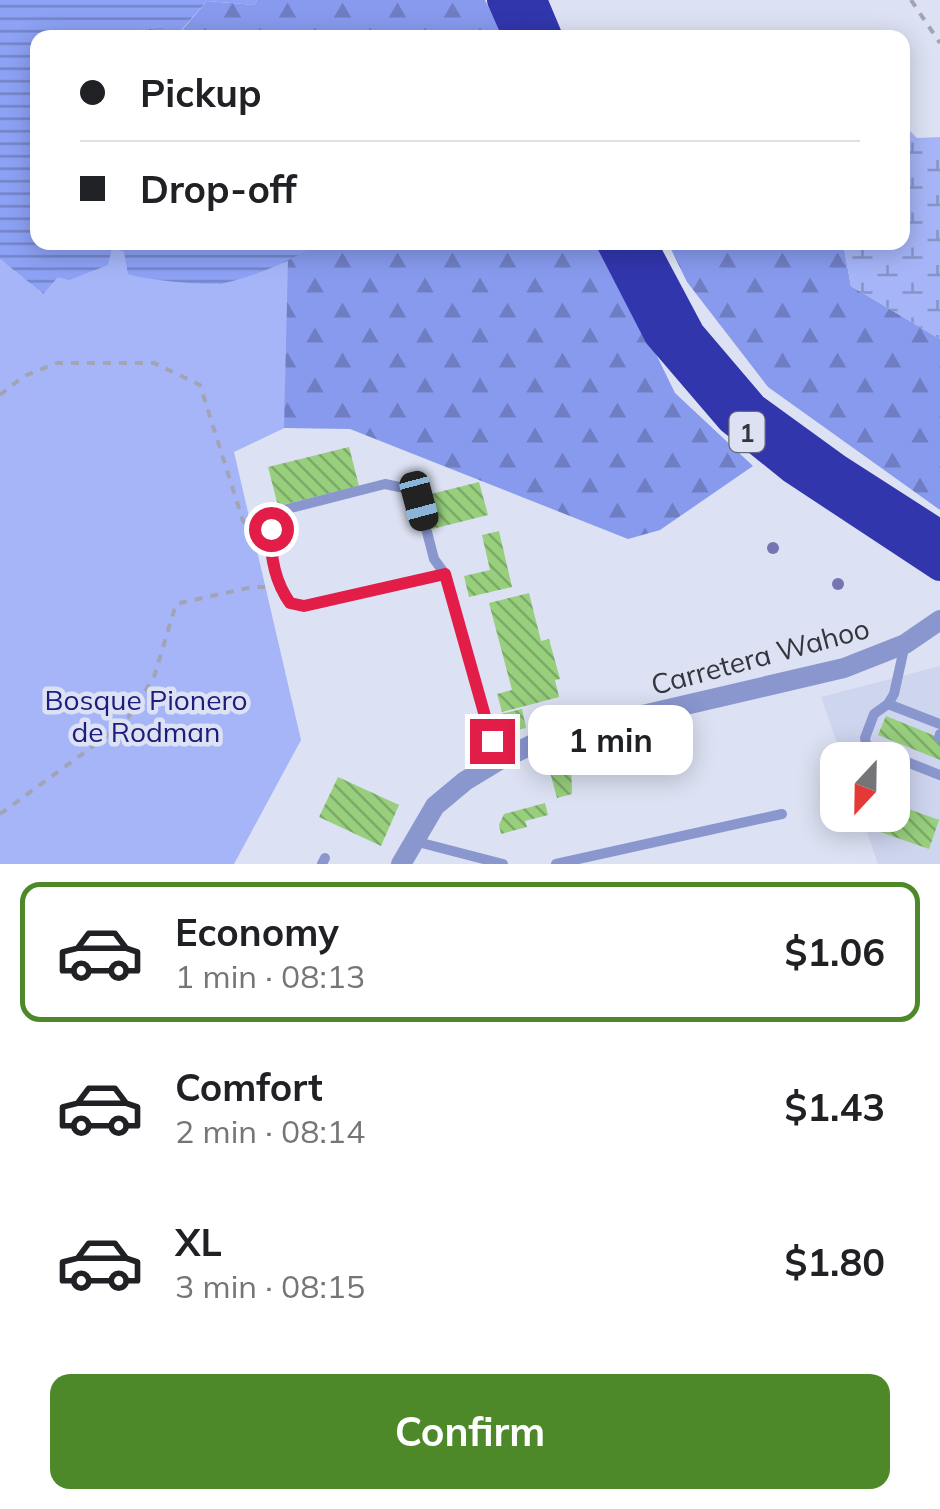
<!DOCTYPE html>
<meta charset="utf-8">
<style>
body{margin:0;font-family:Mulish,sans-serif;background:#f6f6f6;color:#202124;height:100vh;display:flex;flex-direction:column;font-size:38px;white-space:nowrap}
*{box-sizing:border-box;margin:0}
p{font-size:32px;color:#757577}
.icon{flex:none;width:55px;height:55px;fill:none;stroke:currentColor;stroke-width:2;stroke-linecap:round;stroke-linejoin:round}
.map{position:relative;height:864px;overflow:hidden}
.details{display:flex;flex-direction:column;background:#fff;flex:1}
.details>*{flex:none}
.guide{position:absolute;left:30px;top:30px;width:880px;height:220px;border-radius:20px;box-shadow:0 5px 25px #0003;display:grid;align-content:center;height:220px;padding:0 50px;background:#fff}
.needle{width:65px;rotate:202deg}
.fabs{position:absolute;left:820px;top:742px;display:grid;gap:20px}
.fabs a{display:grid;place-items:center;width:90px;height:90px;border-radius:20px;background:#fff;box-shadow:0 5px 25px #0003;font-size:50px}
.end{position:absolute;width:45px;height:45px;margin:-22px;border:12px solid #e11d48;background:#fff;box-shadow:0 0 0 5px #fff}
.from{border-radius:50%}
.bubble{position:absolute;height:70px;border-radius:20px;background:#fff;box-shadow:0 5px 25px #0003;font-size:32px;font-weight:700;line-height:70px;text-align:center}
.car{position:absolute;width:30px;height:60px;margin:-30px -15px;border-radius:12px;box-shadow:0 0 8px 2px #0007;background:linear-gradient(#222 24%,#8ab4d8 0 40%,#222 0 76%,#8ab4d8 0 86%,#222 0)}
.guide b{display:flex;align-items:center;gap:35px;height:95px;font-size:38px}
.guide b+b{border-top:2px solid #e0e0e0}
.guide i{width:25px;height:25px;background:#202124}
ul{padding:18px 0 0;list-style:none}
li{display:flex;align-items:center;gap:30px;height:140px;margin:0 20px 15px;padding:0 30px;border:5px solid transparent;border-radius:20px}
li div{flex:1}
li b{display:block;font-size:38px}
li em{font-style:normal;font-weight:700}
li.on{border-color:#4d8929}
li>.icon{width:90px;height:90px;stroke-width:1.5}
.cta{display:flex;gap:20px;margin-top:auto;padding:20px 50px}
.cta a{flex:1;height:115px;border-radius:20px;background:#4d8929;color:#fff;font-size:40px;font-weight:700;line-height:115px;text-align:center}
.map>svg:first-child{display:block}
.built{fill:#ced5ee}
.forest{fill:url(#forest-firs)}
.wetland{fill:url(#wetland-marsh)}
.green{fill:#a5b5f7}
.water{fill:url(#water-rules)}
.building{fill:url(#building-back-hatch)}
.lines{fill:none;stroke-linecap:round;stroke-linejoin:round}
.path{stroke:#a1a5b3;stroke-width:4;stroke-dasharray:8 8;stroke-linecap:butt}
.lane{stroke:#8a97cf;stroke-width:10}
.street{stroke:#8a97cf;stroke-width:20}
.highway{stroke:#3136ad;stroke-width:30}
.tree{fill:#7476b2}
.route{stroke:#e11d48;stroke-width:12}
.labels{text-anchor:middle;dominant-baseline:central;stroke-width:9;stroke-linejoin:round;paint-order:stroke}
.shield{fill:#dce2f3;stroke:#666a74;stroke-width:2.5}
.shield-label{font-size:25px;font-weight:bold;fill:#34363d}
.street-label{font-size:28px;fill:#34363d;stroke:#dce2f3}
.park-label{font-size:28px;fill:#1e1d7d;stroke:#dce2f3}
</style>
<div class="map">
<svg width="940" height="864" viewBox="0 0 940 864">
<defs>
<pattern id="forest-firs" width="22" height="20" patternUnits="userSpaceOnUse" patternTransform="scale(2.5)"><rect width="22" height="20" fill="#879aee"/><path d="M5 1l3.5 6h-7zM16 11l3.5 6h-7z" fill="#6f7ec2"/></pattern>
<pattern id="wetland-marsh" width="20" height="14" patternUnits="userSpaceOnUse" patternTransform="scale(2.5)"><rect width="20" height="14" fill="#a5b5f7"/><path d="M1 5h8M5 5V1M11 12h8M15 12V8" fill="none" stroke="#8794c9"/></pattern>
<pattern id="water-rules" width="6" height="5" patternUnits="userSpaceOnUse" patternTransform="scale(2.5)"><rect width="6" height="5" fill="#8da1f5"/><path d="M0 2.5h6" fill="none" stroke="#7484c8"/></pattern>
<pattern id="building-back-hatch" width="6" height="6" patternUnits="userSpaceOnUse" patternTransform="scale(2.5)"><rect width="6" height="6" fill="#97cf7d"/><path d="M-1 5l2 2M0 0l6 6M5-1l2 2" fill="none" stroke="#7ca968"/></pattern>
</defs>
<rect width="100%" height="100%" fill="#dce2f3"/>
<polygon class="built" points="940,666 940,864 878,864 861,815 892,815 892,760 843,760 821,697"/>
<g class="forest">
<polygon points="257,0 485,0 503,37 137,38 136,31 162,26 177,36 207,1 255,5"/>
<polygon points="304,243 602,243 675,393 753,466 660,530 628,539 350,429 284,428 233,451 92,340 0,259 42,294 307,250"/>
<polygon points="668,243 843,243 851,286 940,339 940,510 768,387 687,282"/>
</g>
<polygon class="wetland" points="903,124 917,138 940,137 940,339 851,286 843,243 902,242"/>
<polygon class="green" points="112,248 221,284 288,261 284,428 234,452 301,740 234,864 0,864 0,259 42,294 58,276"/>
<path class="water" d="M0,0H257L255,5L207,1L176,36L162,26L137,31V37L38,38V242H304L308,250C283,264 252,277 224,283C207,286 145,280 128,274L124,252L112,248L108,265L69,280L58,277L43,294L0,259Z"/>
<g class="building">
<polygon points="349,447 359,486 278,506 268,467"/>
<polygon points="479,482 488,515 432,529 423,496"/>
<polygon points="499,531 512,587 469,597 464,576 490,570 482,535"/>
<polygon points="529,593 541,641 549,639 560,679 555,680 559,697 502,712 497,694 512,690 489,603"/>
<polygon points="522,709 526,728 505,733 501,714"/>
<polygon points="886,716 940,738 940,760 878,735"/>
<polygon points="571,760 572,794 557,798 548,765"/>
<polygon points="338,777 399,805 381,846 319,817"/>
<polygon points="545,803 548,815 525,821 527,827 501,834 499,825 504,814"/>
<polygon points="892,803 939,820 929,849 866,827 870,815 892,815"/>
</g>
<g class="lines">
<g class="path">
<polyline points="911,0 940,43"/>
<polyline points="0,395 24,376 57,363 154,363 200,385 243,521 256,534"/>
<polyline points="0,814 92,747 128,718 154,677 176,604 252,587 265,587"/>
</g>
<g class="lane">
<path d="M445,574L303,606L290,603C278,585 266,554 271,532C273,524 279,517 283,510L385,484L404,488L419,501L434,559L445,574L498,761"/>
<polyline points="905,644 894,694 888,704 874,714 865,738 866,744 871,748 940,775"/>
<polyline points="888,704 940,724"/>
<polyline points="939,738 940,734"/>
<polyline points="414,841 503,864"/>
<polyline points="322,864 325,858"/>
<polyline points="556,864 782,814"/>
</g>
<polyline class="street" points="401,864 435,806 465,781 498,761 548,737 844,668 905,644 940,620"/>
<g class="highway">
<polyline points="502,0 519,38"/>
<polyline points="532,0 548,38"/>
<polyline points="611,242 659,335 731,419 793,469 940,566"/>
<polyline points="641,242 690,334 753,408 837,469 940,535"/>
</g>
</g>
<g class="tree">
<circle cx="773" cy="548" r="6"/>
<circle cx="838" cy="584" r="6"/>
</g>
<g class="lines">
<path class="route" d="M271,529C270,555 275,582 290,603L304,606L445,574L492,741"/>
</g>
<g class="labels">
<rect class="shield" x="729.5" y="412" width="35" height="40" rx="8"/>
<g class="shield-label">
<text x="747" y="432">1</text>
</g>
<g class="street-label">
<text transform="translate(760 656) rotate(-15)">Carretera Wahoo</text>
</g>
<g class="park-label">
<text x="146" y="699">Bosque Pionero<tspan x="146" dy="32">de Rodman</tspan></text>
</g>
</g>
</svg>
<div class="fabs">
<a><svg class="needle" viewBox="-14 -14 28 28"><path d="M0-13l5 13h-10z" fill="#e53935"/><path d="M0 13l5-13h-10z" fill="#757577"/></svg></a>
</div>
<i class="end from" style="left:271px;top:529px"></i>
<i class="end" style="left:492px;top:741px"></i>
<div class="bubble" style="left:528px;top:705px;width:165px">1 min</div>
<i class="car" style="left:419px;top:501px;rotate:165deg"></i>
<div class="guide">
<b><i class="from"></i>Pickup</b>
<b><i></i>Drop-off</b>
</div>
</div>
<section class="details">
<ul>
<li class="on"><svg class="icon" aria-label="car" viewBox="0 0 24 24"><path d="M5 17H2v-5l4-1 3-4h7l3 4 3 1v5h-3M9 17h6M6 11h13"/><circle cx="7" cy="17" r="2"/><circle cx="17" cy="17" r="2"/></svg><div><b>Economy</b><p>1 min · 08:13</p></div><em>$1.06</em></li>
<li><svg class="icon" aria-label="car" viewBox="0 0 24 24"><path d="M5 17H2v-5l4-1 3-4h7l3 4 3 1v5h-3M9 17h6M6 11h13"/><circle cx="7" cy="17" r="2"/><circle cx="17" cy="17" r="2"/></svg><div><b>Comfort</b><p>2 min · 08:14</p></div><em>$1.43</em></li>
<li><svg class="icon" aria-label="car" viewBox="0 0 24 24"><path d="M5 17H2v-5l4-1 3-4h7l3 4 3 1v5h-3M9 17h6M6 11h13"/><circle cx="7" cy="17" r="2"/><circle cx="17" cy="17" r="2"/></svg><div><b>XL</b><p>3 min · 08:15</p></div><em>$1.80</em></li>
</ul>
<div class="cta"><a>Confirm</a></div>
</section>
